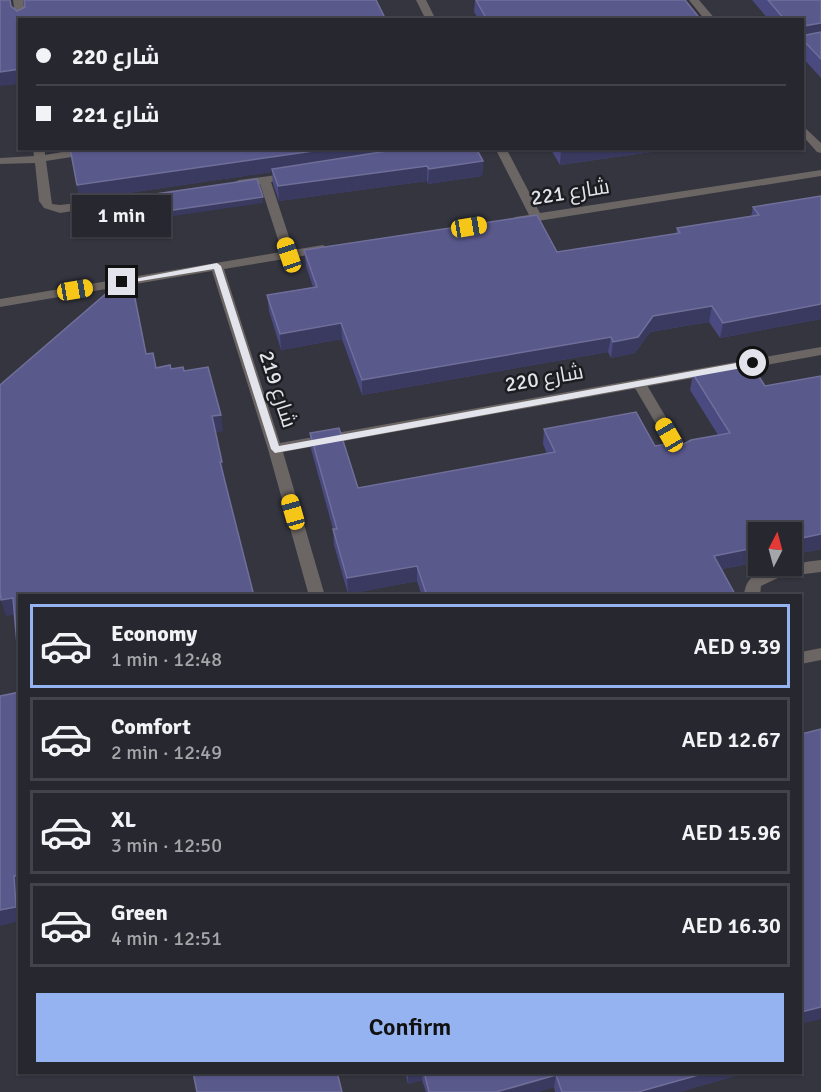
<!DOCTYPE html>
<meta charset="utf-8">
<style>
body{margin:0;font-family:Signika,Cairo,sans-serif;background:#33343b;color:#f1f3f6;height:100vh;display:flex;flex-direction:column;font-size:22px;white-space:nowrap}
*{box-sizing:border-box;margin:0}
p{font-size:20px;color:#a4a6aa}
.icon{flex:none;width:33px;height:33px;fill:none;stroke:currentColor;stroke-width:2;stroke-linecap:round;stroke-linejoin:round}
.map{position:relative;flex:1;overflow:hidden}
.drawer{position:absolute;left:18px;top:594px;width:784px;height:480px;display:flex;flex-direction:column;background:#27282f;border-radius:0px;box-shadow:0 2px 4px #0004,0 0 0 2px #43444b}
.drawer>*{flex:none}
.top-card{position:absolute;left:18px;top:18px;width:786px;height:132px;border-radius:0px;box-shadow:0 2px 4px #0004,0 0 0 2px #43444b;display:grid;align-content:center;height:132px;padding:0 18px;background:#27282f}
.needle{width:39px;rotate:6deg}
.controls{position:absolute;left:748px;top:522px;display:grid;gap:12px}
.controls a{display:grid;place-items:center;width:54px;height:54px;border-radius:0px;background:#27282f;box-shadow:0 2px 4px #0004,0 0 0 2px #43444b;font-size:30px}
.end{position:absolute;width:27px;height:27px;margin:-14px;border:8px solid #e3e4eb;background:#111;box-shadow:0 0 0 3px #111}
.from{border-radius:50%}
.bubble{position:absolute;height:42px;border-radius:0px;background:#27282f;box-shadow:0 2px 4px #0004,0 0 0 2px #43444b;font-size:20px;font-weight:600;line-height:42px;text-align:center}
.car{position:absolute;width:18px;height:36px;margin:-18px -9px;border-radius:8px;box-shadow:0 0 4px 2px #0007;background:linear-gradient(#f5c518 24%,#345 0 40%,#f5c518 0 76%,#345 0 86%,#f5c518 0)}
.top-card b{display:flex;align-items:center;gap:21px;height:57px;font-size:22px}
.top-card b+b{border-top:2px solid #43444b}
.top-card i{width:15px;height:15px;background:#f1f3f6}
ul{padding:10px 0 0;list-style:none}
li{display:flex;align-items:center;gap:18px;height:84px;margin:0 12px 9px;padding:0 6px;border:3px solid #43444b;border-radius:0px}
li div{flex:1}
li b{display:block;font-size:22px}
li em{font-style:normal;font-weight:600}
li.selected{border-color:#95b2f1}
li>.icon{width:54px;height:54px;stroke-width:1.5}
.action{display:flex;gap:12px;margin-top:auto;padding:12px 18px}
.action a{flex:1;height:69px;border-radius:0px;background:#95b2f1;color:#111;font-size:24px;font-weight:600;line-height:69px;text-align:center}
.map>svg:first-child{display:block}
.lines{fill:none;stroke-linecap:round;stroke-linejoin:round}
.lane{fill:#6b6563;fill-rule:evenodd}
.street{fill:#6b6563;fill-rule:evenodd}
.wall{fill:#4a4980}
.shaded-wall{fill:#3a3a61}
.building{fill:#5a598c;stroke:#706f9a;stroke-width:1.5}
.route{fill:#e3e4eb}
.labels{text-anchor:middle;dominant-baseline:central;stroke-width:5;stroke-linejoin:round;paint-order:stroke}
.street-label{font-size:21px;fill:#e3e4eb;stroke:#1c1d21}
</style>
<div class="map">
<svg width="821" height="1092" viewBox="0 0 821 1092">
<rect width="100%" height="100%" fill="#34353f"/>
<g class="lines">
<g class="lane">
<polygon points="13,0 23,0 26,20 20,20 20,23 16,20"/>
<polygon points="33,148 45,148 45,155 85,148 115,148 110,151 46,161 52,204 60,205 100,200 104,202 104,206 60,213 44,208 39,201 35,163 0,164 0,158 34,156"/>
<polygon points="293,173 297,174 297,178 271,182 295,255 289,259 283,255 260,184 239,186 233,183 239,180"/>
<polygon points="639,379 644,380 687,453 685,456 680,458 673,453 632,383"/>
<path d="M821,560V572L780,577L761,586L760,596H744C746,568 770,571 790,566C798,563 810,561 821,560Z"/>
</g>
<g class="street">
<polygon points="416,0 426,0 436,20 426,20"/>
<polygon points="689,0 699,0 716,20 705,20"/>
<polygon points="802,125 821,143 821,153 817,152 802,135"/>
<polygon points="495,148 506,148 540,213 821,170 821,176 519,224 513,220 515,217 529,215"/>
<polygon points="323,245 329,249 327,252 224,269 280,443 821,347 821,355 283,452 325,596 309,596 268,449 212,271 0,307 0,299"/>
<polygon points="821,648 821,660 801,664 801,652"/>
</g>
</g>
<g class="wall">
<polygon points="475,0 685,0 701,20 479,20 474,12"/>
<polygon points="752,0 821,0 821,78 802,57 802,20 769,20"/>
<polygon points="70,148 390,148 389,151 483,161 482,176 428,184 427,181 279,201 273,184 272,172 80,200"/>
<polygon points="550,148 679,148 560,165"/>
<polygon points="821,196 821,319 720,338 709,322 650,332 635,353 611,358 608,352 362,395 342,339 281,350 269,311 267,295 313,287 306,266 304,250 557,252 676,234 677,228 751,217 753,207"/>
<polygon points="693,374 765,386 821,376 821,549 792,555 792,532 759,532 759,562 722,569 736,596 422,596 417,581 348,594 334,545 333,529 311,449 310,433 358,488 547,454 543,444 544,429 655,446 684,444 718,435 690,390"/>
<polygon points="405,1072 749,1072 679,1092 555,1092 554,1087 538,1092 426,1092 422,1080 408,1084"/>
</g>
<g class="shaded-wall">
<polygon points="821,23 821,35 802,39 804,26"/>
<polygon points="20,69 20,84 0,86 0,72"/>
<polygon points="334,148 390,148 386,156 272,169 272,172 80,200 77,185"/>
<polygon points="575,148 679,148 560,165 561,150"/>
<polygon points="483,161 482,176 428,184 429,169"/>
<polygon points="427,166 427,181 279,201 278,186"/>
<polygon points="263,197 263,203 85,229 84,223"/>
<polygon points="821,304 821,319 720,338 723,323"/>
<polygon points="712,306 709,322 650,332 635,353 611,358 613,342 653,316"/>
<polygon points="341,323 342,339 281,350 280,334"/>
<polygon points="611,337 608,352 362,395 362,380"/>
<polygon points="221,415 223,431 214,433 212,416"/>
<polygon points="220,462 222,462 225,478 222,478"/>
<polygon points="821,534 821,549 792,555 792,540"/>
<polygon points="759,547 759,562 711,571 714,556"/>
<polygon points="417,566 417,581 348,594 347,578"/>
<polygon points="13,598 18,614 6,616 1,600"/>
<polygon points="20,875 20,921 0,926 0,910 14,876"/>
<polygon points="821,1007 821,1019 801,1024 801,1012"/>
<polygon points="408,1072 423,1072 422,1080 408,1084"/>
<polygon points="709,1072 749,1072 679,1092 638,1092"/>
<polygon points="556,1075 554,1087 538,1092 496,1092"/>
</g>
<g class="building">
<polygon points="0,0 10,0 11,6 17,11 25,7 24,0 376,0 386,20 20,20 20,69 0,72"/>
<polygon points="476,0 685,0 701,20 487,20"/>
<polygon points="768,0 821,0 821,23 804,26 803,33 806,35 821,32 821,59 802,39 802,20 785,20"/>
<polygon points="70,148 334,148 77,185"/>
<polygon points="396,148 476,148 483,161 429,169 427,166 278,186 272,169 394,150"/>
<polygon points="560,148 575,148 561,150"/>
<polygon points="257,179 263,197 84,223 81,205"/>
<polygon points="821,196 821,304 723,323 712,306 653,316 638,337 613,342 611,337 362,380 341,323 280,334 267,295 317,287 304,250 537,215 557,252 680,233 677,228 759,215 753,207"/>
<polygon points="130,273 146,354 153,353 156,368 170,365 171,369 183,367 184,371 208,367 221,415 212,416 222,462 220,462 254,596 20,596 20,679 13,598 1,600 0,591 0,385"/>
<polygon points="750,363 765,386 821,376 821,534 792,540 792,532 759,532 759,547 714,556 736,596 427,596 417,566 347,578 333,529 337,529 310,433 339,428 358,488 555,452 544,429 636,412 655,446 679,442 684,444 691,440 730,433 693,374"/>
<polygon points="20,692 20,875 14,876 16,907 0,910 0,696"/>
<polygon points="821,729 821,1007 801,1012 801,734"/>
<polygon points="193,1072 337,1072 342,1092 197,1092"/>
<polygon points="424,1072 709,1072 638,1092 562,1092 556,1075 496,1092 429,1092"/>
</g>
<polygon class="route" points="217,263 221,266 279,446 753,360 757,363 753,366 275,453 271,449 214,269 122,284 118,282"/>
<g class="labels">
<g class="street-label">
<text transform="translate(570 192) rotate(-9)">شارع 221</text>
<text transform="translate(544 378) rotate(-10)">شارع 220</text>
<text transform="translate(278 389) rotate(72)">شارع 219</text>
</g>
</g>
</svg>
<div class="controls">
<a><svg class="needle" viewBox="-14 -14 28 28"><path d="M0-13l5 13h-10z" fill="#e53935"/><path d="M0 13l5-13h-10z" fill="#a4a6aa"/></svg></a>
</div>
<i class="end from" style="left:753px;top:363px"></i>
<i class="end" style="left:122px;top:282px"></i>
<div class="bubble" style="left:72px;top:195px;width:99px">1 min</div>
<i class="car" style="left:469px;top:227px;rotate:81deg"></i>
<i class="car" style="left:289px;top:255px;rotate:341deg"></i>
<i class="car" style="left:75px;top:290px;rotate:80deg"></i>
<i class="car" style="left:669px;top:435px;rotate:330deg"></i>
<i class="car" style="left:293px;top:512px;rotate:344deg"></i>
<div class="top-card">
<b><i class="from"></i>شارع 220</b>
<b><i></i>شارع 221</b>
</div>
<section class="drawer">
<ul>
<li class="selected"><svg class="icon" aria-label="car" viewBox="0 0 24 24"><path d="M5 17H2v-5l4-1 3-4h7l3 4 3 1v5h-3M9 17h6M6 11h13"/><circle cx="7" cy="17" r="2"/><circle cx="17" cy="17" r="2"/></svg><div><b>Economy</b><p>1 min · 12:48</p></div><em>AED 9.39</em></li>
<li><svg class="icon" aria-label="car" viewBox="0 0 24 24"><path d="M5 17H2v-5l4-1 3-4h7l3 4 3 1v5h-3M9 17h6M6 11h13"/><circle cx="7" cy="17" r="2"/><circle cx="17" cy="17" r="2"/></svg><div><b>Comfort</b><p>2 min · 12:49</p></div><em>AED 12.67</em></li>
<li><svg class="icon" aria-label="car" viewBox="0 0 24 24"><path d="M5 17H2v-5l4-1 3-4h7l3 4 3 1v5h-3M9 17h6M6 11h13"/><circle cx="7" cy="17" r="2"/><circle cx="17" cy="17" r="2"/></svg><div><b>XL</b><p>3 min · 12:50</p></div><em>AED 15.96</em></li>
<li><svg class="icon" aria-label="car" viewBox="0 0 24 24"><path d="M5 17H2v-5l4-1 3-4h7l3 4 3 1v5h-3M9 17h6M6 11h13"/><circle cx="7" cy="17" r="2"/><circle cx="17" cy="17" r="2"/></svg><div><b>Green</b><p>4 min · 12:51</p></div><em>AED 16.30</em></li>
</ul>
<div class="action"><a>Confirm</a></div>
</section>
</div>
